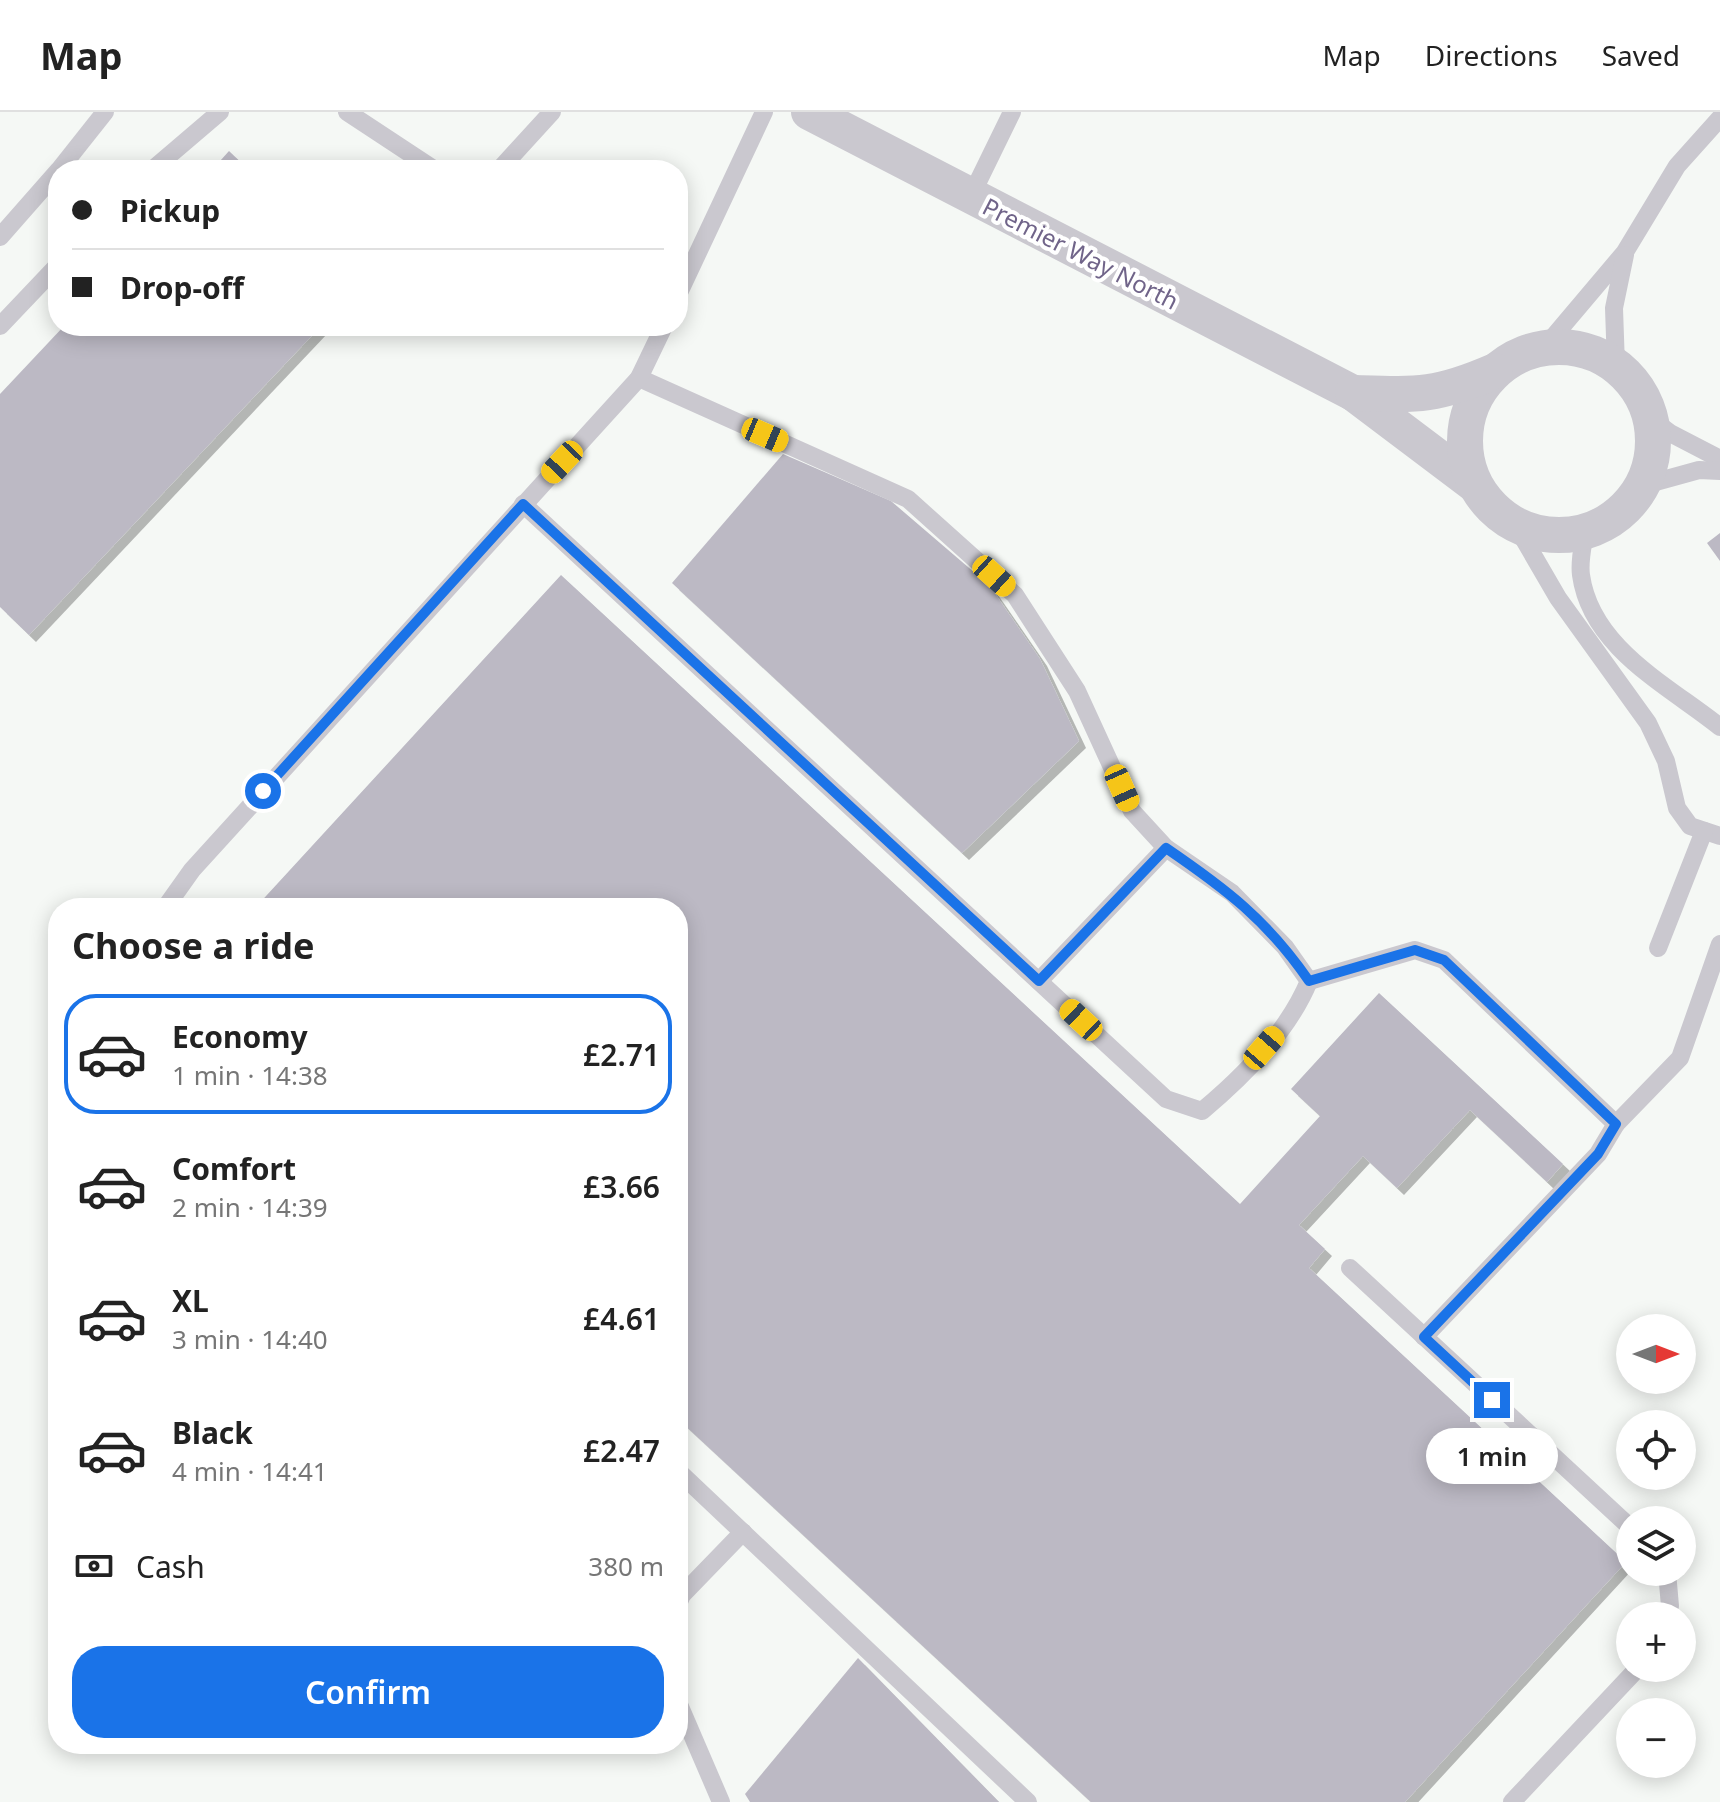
<!DOCTYPE html>
<meta charset="utf-8">
<style>
body{margin:0;font-family:"Noto Sans",sans-serif;background:#f6f6f6;color:#222;height:100vh;display:flex;flex-direction:column;font-size:30px;white-space:nowrap}
*{box-sizing:border-box;margin:0}
p{font-size:26px;color:#767676}
.icon{flex:none;width:44px;height:44px;fill:none;stroke:currentColor;stroke-width:2;stroke-linecap:round;stroke-linejoin:round}
.map{position:relative;flex:1;overflow:hidden}
.details{position:absolute;left:48px;top:786px;width:640px;height:856px;display:flex;flex-direction:column;background:#fff;border-radius:32px;box-shadow:0 4px 20px #0003}
.details>*{flex:none}
.hud{position:absolute;left:48px;top:48px;width:640px;height:176px;border-radius:32px;box-shadow:0 4px 20px #0003;display:grid;align-content:center;height:176px;padding:0 24px;background:#fff}
.needle{width:52px;rotate:90deg}
.fabs{position:absolute;left:1616px;top:1202px;display:grid;gap:16px}
.fabs a{display:grid;place-items:center;width:80px;height:80px;border-radius:50%;background:#fff;box-shadow:0 4px 20px #0003;font-size:40px}
.end{position:absolute;width:36px;height:36px;margin:-18px;border:10px solid #1a73e8;background:#fff;box-shadow:0 0 0 4px #fff}
.from{border-radius:50%}
.bubble{position:absolute;height:56px;border-radius:28px;background:#fff;box-shadow:0 4px 20px #0003;font-size:26px;font-weight:600;line-height:56px;text-align:center}
.car{position:absolute;width:24px;height:48px;margin:-24px -12px;border-radius:10px;box-shadow:0 0 6px 2px #0007;background:linear-gradient(#f5c518 24%,#345 0 40%,#f5c518 0 76%,#345 0 86%,#f5c518 0)}
.hud b{display:flex;align-items:center;gap:28px;height:76px;font-size:30px}
.hud b+b{border-top:2px solid #e0e0e0}
.hud i{width:20px;height:20px;background:#222}
ul{padding:0;list-style:none}
li{display:flex;align-items:center;gap:24px;height:120px;margin:0 16px 12px;padding:0 8px;border:4px solid transparent;border-radius:32px}
li div{flex:1}
li b{display:block;font-size:30px}
li em{font-style:normal;font-weight:600}
li.on{border-color:#1a73e8}
li>.icon{width:72px;height:72px;stroke-width:1.5}
h2{padding:0 24px;font-size:36px;line-height:96px}
.pay{display:flex;align-items:center;gap:20px;height:88px;padding:0 24px;font-size:30px}
.pay p{margin-inline-start:auto}
.cta{display:flex;gap:16px;margin-top:auto;padding:16px 24px}
.cta a{flex:1;height:92px;border-radius:32px;background:#1a73e8;color:#fff;font-size:32px;font-weight:600;line-height:92px;text-align:center}
header{display:flex;align-items:center;gap:48px;box-sizing:border-box;height:112px;padding:0 40px;background:#fff;border-bottom:2px solid #e0e0e0}
header strong{font-size:38px}
nav{display:flex;gap:44px;margin-inline-start:auto;font-size:28px}
.map>svg:first-child{display:block}
.building{fill:#bcb9c4;filter:url(#shadow)}
.lines{fill:none;stroke-linecap:round;stroke-linejoin:round}
.lane{stroke:#cac8cf;stroke-width:18}
.street{stroke:#cac8cf;stroke-width:36}
.route{stroke:#1a73e8;stroke-width:10}
.labels{text-anchor:middle;dominant-baseline:central;stroke-width:8;stroke-linejoin:round;paint-order:stroke}
.street-label{font-size:24px;fill:#706489;stroke:#fff}
</style>
<header>
<strong>Map</strong>
<nav><a>Map</a><a>Directions</a><a>Saved</a></nav>
</header>
<div class="map">
<svg width="1720" height="1690" viewBox="0 0 1720 1690">
<defs>
<filter id="shadow"><feDropShadow dx="7" dy="7" stdDeviation="0" flood-color="#0004"/></filter>
</defs>
<rect width="100%" height="100%" fill="#f5f8f5"/>
<g class="building">
<polygon points="229,39 249,58 212,58"/>
<polygon points="64,214 321,214 29,523 0,495 0,282"/>
<polygon points="783,342 891,389 989,473 1040,547 1079,629 962,741 672,471"/>
<polygon points="1720,421 1720,449 1707,431"/>
<polygon points="561,463 1240,1092 1320,1004 1291,977 1379,881 1563,1052 1547,1070 1470,998 1397,1076 1363,1044 1299,1113 1325,1137 1309,1156 1626,1450 1405,1690 1091,1690 678,1307 678,796 255,796"/>
<polygon points="858,1546 999,1690 750,1690 745,1682"/>
</g>
<g class="lines">
<g class="lane">
<polyline points="347,0 435,58"/>
<polyline points="59,58 105,0"/>
<polyline points="152,58 220,0"/>
<polyline points="499,58 552,0"/>
<polyline points="971,84 1012,0"/>
<polyline points="0,125 58,59"/>
<polyline points="678,183 764,0"/>
<polyline points="0,214 58,153"/>
<polyline points="1543,237 1625,140 1677,54 1720,6"/>
<polyline points="1616,254 1614,196 1625,143"/>
<polyline points="1650,306 1670,321 1720,347"/>
<polyline points="1641,374 1699,358 1720,359"/>
<path d="M523,392L1166,987L1202,999C1244,964 1288,920 1309,869L1285,835L1232,781L1166,736L1132,699L1077,579L1015,483L908,387L639,266"/>
<polyline points="1515,412 1558,486 1648,611 1666,649 1677,696 1690,714 1720,724"/>
<path d="M1585,420C1583,433 1579,449 1581,463C1591,536 1669,574 1720,615"/>
<polyline points="165,796 192,758 639,266 664,214"/>
<polyline points="1658,836 1704,719"/>
<polyline points="1039,869 1166,736"/>
<polyline points="1309,869 1415,838 1444,848 1616,1012 1598,1042 1424,1225"/>
<polyline points="1616,1012 1680,946 1720,832"/>
<polyline points="1350,1156 1630,1415"/>
<polyline points="678,1359 1028,1690"/>
<polyline points="1667,1460 1670,1494 1667,1504"/>
<polyline points="678,1492 682,1483 743,1420"/>
<polyline points="678,1590 721,1690"/>
<polyline points="1512,1690 1638,1556"/>
</g>
<g class="street">
<polyline points="809,0 1353,281 1475,373"/>
<circle cx="1559" cy="329" r="94"/>
<path d="M1353,281C1416,283 1435,285 1495,259"/>
</g>
</g>
<g class="lines">
<path class="route" d="M263,679L523,392L1039,869L1166,736C1226,777 1267,808 1309,869L1415,838L1444,848L1616,1012L1598,1042L1424,1225L1492,1288"/>
</g>
<g class="labels">
<g class="street-label">
<text transform="translate(1081 141) rotate(27)">Premier Way North</text>
</g>
</g>
</svg>
<div class="fabs">
<a><svg class="needle" viewBox="-14 -14 28 28"><path d="M0-13l5 13h-10z" fill="#e53935"/><path d="M0 13l5-13h-10z" fill="#767676"/></svg></a>
<a><svg class="icon" aria-label="locate" viewBox="0 0 24 24"><circle cx="12" cy="12" r="6"/><path d="M12 2v4M12 18v4M2 12h4M18 12h4"/></svg></a>
<a><svg class="icon" aria-label="layers" viewBox="0 0 24 24"><path d="M12 4l9 5-9 5-9-5zM3 14l9 5 9-5"/></svg></a>
<a>+</a>
<a>−</a>
</div>
<i class="end from" style="left:263px;top:679px"></i>
<i class="end" style="left:1492px;top:1288px"></i>
<div class="bubble" style="left:1426px;top:1316px;width:132px">1 min</div>
<i class="car" style="left:765px;top:323px;rotate:113deg"></i>
<i class="car" style="left:562px;top:350px;rotate:223deg"></i>
<i class="car" style="left:994px;top:464px;rotate:132deg"></i>
<i class="car" style="left:1122px;top:676px;rotate:156deg"></i>
<i class="car" style="left:1081px;top:908px;rotate:313deg"></i>
<i class="car" style="left:1264px;top:936px;rotate:41deg"></i>
<div class="hud">
<b><i class="from"></i>Pickup</b>
<b><i></i>Drop-off</b>
</div>
<section class="details">
<h2>Choose a ride</h2>
<ul>
<li class="on"><svg class="icon" aria-label="car" viewBox="0 0 24 24"><path d="M5 17H2v-5l4-1 3-4h7l3 4 3 1v5h-3M9 17h6M6 11h13"/><circle cx="7" cy="17" r="2"/><circle cx="17" cy="17" r="2"/></svg><div><b>Economy</b><p>1 min · 14:38</p></div><em>£2.71</em></li>
<li><svg class="icon" aria-label="car" viewBox="0 0 24 24"><path d="M5 17H2v-5l4-1 3-4h7l3 4 3 1v5h-3M9 17h6M6 11h13"/><circle cx="7" cy="17" r="2"/><circle cx="17" cy="17" r="2"/></svg><div><b>Comfort</b><p>2 min · 14:39</p></div><em>£3.66</em></li>
<li><svg class="icon" aria-label="car" viewBox="0 0 24 24"><path d="M5 17H2v-5l4-1 3-4h7l3 4 3 1v5h-3M9 17h6M6 11h13"/><circle cx="7" cy="17" r="2"/><circle cx="17" cy="17" r="2"/></svg><div><b>XL</b><p>3 min · 14:40</p></div><em>£4.61</em></li>
<li><svg class="icon" aria-label="car" viewBox="0 0 24 24"><path d="M5 17H2v-5l4-1 3-4h7l3 4 3 1v5h-3M9 17h6M6 11h13"/><circle cx="7" cy="17" r="2"/><circle cx="17" cy="17" r="2"/></svg><div><b>Black</b><p>4 min · 14:41</p></div><em>£2.47</em></li>
</ul>
<div class="pay"><svg class="icon" aria-label="cash" viewBox="0 0 24 24"><path d="M3 7h18v10H3z"/><circle cx="12" cy="12" r="2"/></svg>Cash<p>380 m</p></div>
<div class="cta"><a>Confirm</a></div>
</section>
</div>
